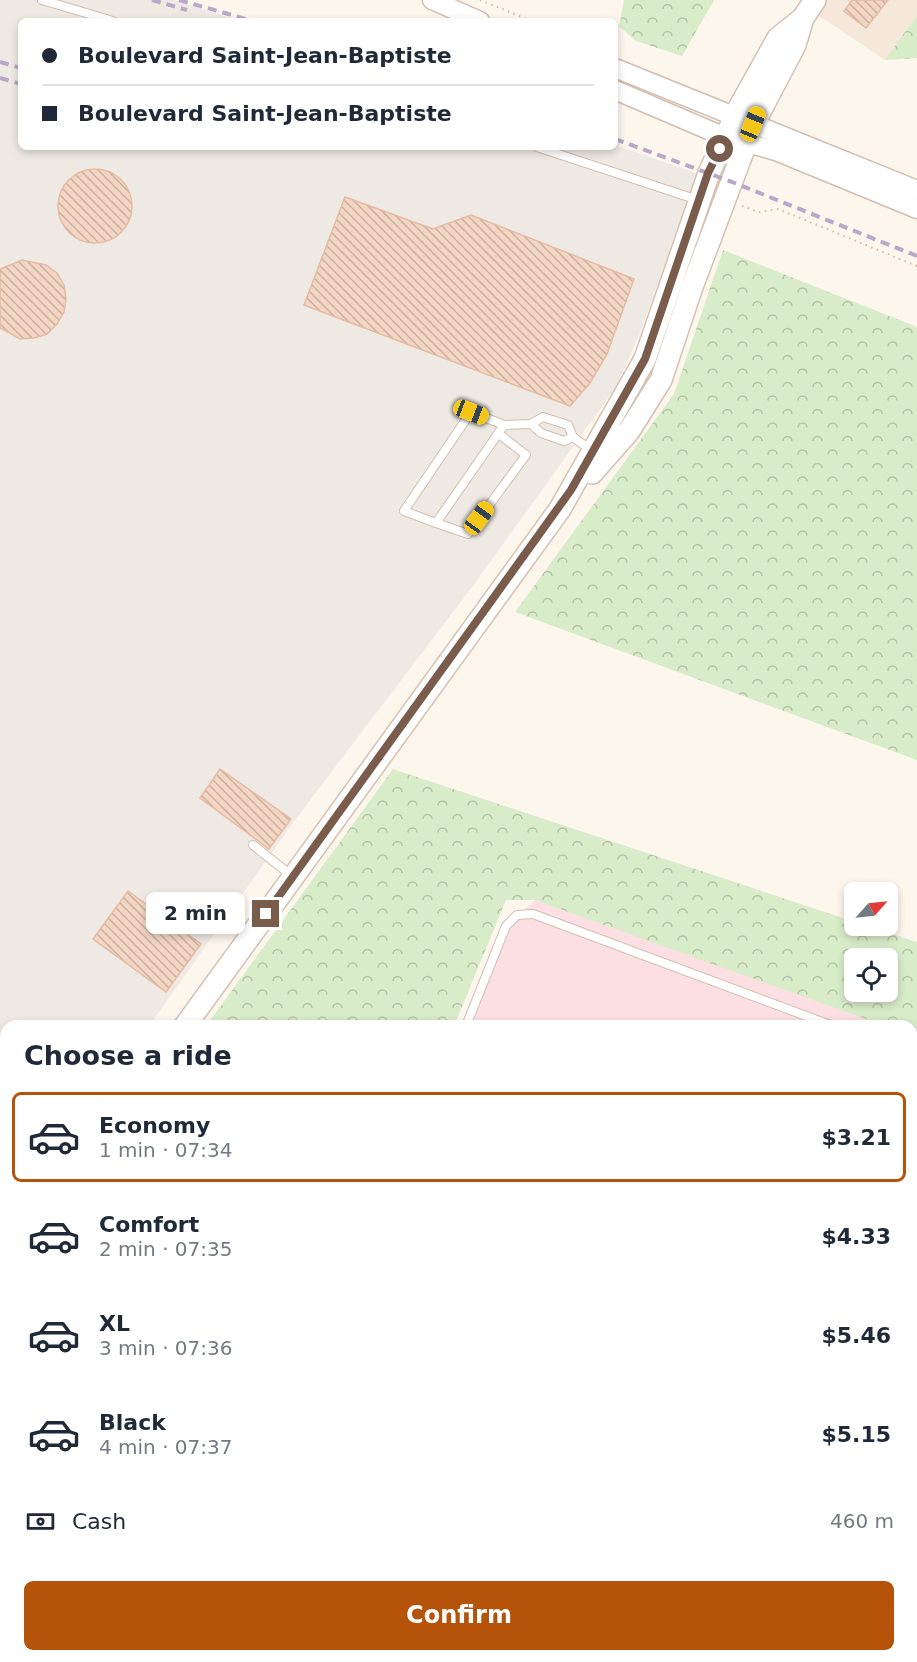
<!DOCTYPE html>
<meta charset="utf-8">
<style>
body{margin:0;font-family:"DejaVu Sans",sans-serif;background:#f6f6f7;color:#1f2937;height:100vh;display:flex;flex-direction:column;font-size:22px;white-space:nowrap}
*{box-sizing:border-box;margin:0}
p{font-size:20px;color:#747a83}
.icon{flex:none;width:33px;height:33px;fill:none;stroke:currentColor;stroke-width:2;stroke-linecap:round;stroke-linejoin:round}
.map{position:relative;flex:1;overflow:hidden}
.details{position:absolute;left:0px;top:1020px;width:918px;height:642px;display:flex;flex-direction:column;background:#fff;border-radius:18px 18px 0 0;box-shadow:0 3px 9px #0003}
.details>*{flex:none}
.guide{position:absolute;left:18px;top:18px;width:600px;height:132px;border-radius:9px;box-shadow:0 3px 9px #0003;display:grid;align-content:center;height:132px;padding:0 24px;background:#fff}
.needle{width:39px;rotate:63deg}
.controls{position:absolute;left:844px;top:882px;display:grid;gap:12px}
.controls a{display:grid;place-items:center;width:54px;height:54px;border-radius:9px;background:#fff;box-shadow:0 3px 9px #0003;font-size:30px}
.end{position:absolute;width:27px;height:27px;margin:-14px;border:8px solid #7a5c4d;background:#fff;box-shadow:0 0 0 3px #fff}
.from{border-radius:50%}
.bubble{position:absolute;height:42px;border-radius:9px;background:#fff;box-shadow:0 3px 9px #0003;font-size:20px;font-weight:700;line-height:42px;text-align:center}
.car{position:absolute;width:18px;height:36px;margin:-18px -9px;border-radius:8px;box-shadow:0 0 4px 2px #0007;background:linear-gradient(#f5c518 24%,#345 0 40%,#f5c518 0 76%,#345 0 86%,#f5c518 0)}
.guide b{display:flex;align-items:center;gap:21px;height:57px;font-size:22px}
.guide b+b{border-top:2px solid #e0e1e3}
.guide i{width:15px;height:15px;background:#1f2937}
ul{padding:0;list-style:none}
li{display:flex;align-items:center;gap:18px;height:90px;margin:0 12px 9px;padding:0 12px;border:3px solid transparent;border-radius:9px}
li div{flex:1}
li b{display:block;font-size:22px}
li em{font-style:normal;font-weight:700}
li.on{border-color:#b45309}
li>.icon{width:54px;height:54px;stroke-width:1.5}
h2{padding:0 24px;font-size:27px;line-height:72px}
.pay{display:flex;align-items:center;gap:15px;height:66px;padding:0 24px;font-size:22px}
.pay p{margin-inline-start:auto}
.cta{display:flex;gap:12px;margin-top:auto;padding:12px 24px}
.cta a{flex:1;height:69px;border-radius:9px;background:#b45309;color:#fff;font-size:24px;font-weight:700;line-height:69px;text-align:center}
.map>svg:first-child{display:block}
.residential{fill:#f5e8da}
.industrial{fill:#efe9e4}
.medical{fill:#fbdfe3}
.forest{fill:url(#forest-crowns);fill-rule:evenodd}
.building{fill:url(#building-back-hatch);stroke:#e6bba3;stroke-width:1.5}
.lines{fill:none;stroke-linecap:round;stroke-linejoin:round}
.service-casing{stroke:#d1beb0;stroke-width:10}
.tertiary-casing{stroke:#d1beb0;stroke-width:21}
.secondary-casing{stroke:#d6c0b0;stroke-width:24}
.path{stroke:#d9b8a5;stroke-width:2;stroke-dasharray:1.5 4.5;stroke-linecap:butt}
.service{stroke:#fff;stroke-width:8}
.tertiary{stroke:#fff;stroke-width:18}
.secondary{stroke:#fff;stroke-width:21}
.rail{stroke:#b9a8c9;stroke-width:4;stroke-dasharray:9 6;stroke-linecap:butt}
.route{stroke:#7a5c4d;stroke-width:8}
</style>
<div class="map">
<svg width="917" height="1662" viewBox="0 0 917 1662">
<defs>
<pattern id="forest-crowns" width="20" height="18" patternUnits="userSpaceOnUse" patternTransform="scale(1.5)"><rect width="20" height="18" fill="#d8ecc9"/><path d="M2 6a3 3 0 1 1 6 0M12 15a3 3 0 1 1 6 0" fill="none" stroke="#b4c2a5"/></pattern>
<pattern id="building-back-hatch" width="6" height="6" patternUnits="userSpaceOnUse" patternTransform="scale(1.5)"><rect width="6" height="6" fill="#f3d5c3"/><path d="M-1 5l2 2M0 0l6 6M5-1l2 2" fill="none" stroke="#cab0a1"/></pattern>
</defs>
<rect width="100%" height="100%" fill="#fdf6ec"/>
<polygon class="residential" points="815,0 917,0 917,15 885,60 809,9"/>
<polygon class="industrial" points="0,0 174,0 240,21 21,21 21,147 615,147 615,145 699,174 639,335 616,387 475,583 295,820 149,1026 6,1026 6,1225 0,1233"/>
<g class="medical">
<polygon points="535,900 890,1026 469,1026 506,926"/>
<polygon points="912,1034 917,1035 917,1617 912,1623"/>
<polygon points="319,1656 885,1656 880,1662 323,1662"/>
</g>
<g class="forest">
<polygon points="624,0 714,0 682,56 636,41 619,26"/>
<polygon points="917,15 917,58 885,60"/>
<polygon points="723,250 917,327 917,760 515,612 674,394"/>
<path d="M393,769L855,922V926H866L917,942V1038L912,1036V1026H885L535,900H506L454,1026H206ZM888,958V992H855V958Z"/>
<polygon points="6,1303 6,1616 0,1613 0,1311"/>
<polygon points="917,1617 917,1662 880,1662 885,1656 912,1656 912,1623"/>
<polygon points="78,1656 319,1656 323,1662 89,1662"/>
</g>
<g class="building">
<polygon points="852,0 888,0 866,28 844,11"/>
<circle cx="95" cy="206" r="37"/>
<polygon points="345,197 433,229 471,215 634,279 607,354 590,383 570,406 304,305"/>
<polygon points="22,260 46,265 57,273 64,285 66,299 64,312 57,324 47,334 34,338 20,339 0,328 0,269"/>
<polygon points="220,769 291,819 269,849 200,798"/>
<polygon points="128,891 201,944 166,992 93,939"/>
</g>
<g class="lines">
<defs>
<g id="service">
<polyline points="42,0 113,21"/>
<polyline points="537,147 698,200"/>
<polyline points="531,424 541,433 564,441 573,437"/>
<polyline points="499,434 526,455 468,534 436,523 504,425 531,424 543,417 568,425 573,437 592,451"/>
<polyline points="436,523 404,511 471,412 504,425"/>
<polyline points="253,845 292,876"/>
<polyline points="466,1026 506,926 517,915 533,914 833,1026"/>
<polyline points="912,1056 917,1058"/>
<polyline points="912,1349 917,1335"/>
<polyline points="536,1662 538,1656"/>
<polyline points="798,1662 800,1656"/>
</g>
<g id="tertiary">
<polyline points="432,0 480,21"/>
<polyline points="615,68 917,190"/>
<polyline points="615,90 725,137 776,151 917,209"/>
</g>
<g id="secondary">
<polyline points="592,473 629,431 661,380 692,287 753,125 795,45 803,18"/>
<polyline points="185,1026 560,509 645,359 709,173 740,106 778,38 803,18 815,0"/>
<polyline points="0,1285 6,1276"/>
</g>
</defs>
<use href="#service" class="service-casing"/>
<use href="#tertiary" class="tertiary-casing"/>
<use href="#secondary" class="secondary-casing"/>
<g class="path">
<polyline points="480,0 532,21"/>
<polyline points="742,206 759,212 778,209 917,266"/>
</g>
<use href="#service" class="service"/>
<use href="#tertiary" class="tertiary"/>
<use href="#secondary" class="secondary"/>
<g class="rail">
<polyline points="152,0 187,10"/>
<polyline points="179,0 253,21"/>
<polyline points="0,62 21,68"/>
<polyline points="0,78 21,84"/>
<polyline points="615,139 732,182 917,256"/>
</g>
</g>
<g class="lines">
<polyline class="route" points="266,914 571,490 645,359 708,173 720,149"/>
</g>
</svg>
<div class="controls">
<a><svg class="needle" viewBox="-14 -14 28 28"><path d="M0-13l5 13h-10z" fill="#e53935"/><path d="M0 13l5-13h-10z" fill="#747a83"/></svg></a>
<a><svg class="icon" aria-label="locate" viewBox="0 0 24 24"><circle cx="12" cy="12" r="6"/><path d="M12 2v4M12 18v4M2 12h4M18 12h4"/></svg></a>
</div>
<i class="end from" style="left:720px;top:149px"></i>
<i class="end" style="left:266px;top:914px"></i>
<div class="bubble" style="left:146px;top:892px;width:99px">2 min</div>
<i class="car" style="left:753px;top:124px;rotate:22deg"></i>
<i class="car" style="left:471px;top:412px;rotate:111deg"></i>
<i class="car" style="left:479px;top:518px;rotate:36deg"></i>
<div class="guide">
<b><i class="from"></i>Boulevard Saint-Jean-Baptiste</b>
<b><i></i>Boulevard Saint-Jean-Baptiste</b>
</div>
<section class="details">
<h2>Choose a ride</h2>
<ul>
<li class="on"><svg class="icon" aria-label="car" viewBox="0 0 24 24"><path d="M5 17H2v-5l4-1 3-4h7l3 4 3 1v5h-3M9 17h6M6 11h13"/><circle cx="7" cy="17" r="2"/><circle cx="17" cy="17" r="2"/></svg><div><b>Economy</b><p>1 min · 07:34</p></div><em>$3.21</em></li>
<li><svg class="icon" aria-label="car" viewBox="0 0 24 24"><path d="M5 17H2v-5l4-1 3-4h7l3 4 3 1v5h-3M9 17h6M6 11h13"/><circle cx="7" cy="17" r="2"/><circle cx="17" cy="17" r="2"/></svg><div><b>Comfort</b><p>2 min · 07:35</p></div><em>$4.33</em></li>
<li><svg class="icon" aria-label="car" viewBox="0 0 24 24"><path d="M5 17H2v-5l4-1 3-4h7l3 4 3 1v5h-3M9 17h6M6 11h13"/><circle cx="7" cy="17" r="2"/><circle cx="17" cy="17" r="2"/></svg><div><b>XL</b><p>3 min · 07:36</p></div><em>$5.46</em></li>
<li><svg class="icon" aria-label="car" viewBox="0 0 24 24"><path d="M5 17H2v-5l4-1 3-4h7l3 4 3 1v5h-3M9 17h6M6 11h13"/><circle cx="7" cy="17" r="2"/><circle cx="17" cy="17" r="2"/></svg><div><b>Black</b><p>4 min · 07:37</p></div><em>$5.15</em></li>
</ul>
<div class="pay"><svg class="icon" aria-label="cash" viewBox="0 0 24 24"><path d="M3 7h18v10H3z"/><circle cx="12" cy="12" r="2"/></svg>Cash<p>460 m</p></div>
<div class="cta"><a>Confirm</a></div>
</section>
</div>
